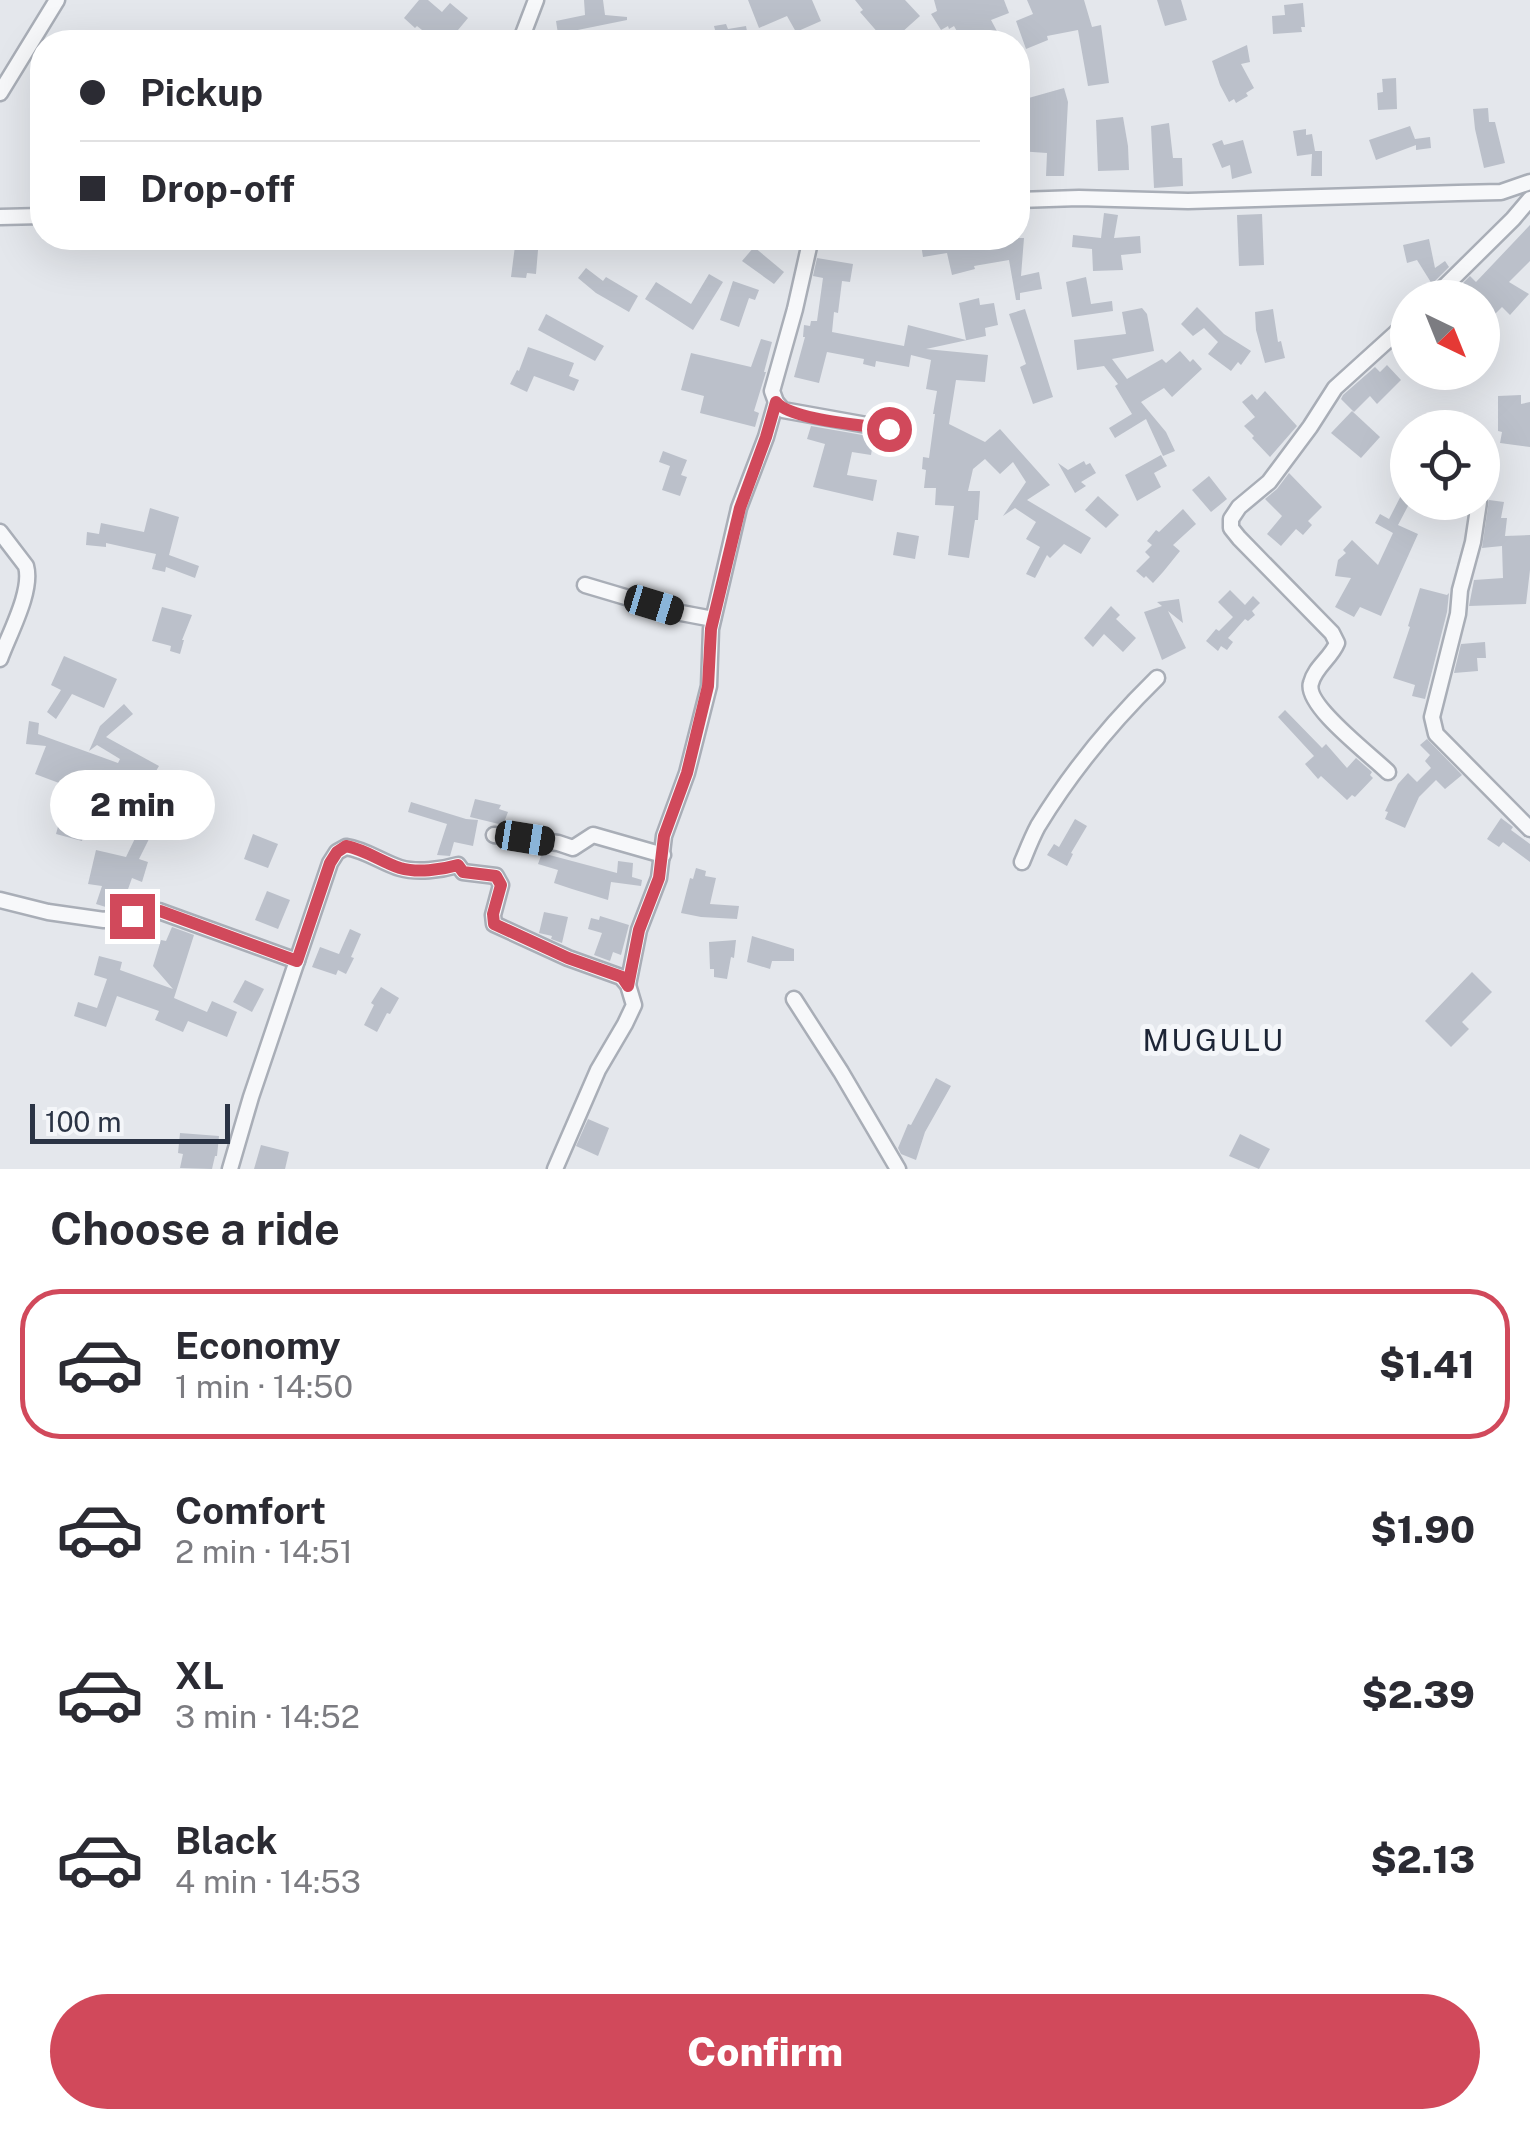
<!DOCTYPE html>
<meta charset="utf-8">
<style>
body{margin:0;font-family:"Public Sans",sans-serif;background:#f2f2f3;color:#2b2b33;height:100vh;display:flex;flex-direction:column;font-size:38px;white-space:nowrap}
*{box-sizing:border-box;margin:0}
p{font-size:32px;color:#7c7c81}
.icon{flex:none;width:55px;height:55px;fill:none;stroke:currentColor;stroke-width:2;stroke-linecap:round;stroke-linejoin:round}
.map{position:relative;height:1169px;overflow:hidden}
.drawer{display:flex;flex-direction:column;background:#fff;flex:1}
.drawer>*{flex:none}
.guide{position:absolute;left:30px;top:30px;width:1000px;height:220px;border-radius:40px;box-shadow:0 10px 40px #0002;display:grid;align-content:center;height:220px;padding:0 50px;background:#fff}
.needle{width:65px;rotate:137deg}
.controls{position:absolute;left:1390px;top:280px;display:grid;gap:20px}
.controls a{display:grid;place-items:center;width:110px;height:110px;border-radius:50%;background:#fff;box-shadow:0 10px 40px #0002;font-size:50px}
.scale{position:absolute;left:30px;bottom:25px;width:200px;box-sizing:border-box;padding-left:10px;border:5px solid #2b3445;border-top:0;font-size:28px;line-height:35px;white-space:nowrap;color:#2b3445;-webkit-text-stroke:8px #f4f6f9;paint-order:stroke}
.end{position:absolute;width:45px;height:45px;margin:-22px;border:12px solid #d1495b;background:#fff;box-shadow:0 0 0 5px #fff}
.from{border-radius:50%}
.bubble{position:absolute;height:70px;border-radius:35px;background:#fff;box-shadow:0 10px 40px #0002;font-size:32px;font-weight:800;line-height:70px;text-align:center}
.car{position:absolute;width:30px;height:60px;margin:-30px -15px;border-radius:12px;box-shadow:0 0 8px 2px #0007;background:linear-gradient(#222 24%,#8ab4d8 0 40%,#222 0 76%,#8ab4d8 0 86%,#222 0)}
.guide b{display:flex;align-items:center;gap:35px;height:95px;font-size:38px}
.guide b+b{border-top:2px solid #e1e1e2}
.guide i{width:25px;height:25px;background:#2b2b33}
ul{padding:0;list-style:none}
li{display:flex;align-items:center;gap:30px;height:150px;margin:0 20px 15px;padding:0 30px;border:5px solid transparent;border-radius:40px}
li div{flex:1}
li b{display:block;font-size:38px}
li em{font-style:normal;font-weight:800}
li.on{border-color:#d1495b}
li>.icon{width:90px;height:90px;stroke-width:1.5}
h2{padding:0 50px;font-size:45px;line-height:120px}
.cta{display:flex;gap:20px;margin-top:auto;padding:20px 50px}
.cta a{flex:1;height:115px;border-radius:60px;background:#d1495b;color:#fff;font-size:40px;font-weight:800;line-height:115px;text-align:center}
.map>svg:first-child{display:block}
.building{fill:#bbc0ca}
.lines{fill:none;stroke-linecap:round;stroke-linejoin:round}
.minor-casing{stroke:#a9aeb7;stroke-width:19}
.minor{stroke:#f7f8fa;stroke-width:14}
.route{stroke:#d1495b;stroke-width:12}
.labels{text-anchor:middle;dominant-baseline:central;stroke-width:10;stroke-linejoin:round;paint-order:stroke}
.quarter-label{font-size:30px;letter-spacing:2.5px;fill:#1d2536;stroke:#f4f6f9}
</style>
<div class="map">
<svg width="1530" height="1169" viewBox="0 0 1530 1169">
<rect width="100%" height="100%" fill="#e4e7ec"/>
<g class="building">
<polygon points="419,0 428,0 442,12 450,3 468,18 453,36 461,42 437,42 417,26 415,28 404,18"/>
<polygon points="584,0 603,0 605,15 627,17 627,20 558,34 556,21 585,15"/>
<polygon points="748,0 812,0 821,21 796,32 787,16 759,28"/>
<polygon points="855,0 905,0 920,16 891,42 872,42 880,35 860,12 863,10"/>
<polygon points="934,0 1004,0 1009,13 991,20 999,35 987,42 981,33 963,42 954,26 949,29 948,26 941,30 931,14 937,11"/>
<polygon points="1027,0 1084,0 1092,27 1101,25 1109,83 1088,86 1078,30 1047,36 1048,40 1026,49 1016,21 1033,14"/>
<polygon points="1157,0 1181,0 1187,20 1165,26"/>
<polygon points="1303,3 1305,27 1301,27 1302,32 1273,34 1272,16 1285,15 1284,5"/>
<polygon points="726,24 728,29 746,26 749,42 703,42 702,32 715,30 714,26"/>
<polygon points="1247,45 1250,62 1241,64 1254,88 1246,93 1248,96 1236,103 1234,99 1229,102 1220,85 1212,61"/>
<polygon points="1396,78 1397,109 1378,110 1377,93 1383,92 1382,79"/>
<polygon points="1064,88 1068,102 1064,176 1046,176 1047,153 1018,151 1018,101"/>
<polygon points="1488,108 1489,122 1495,122 1505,163 1484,168 1475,129 1473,109"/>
<polygon points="1123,117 1128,146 1129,170 1098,171 1096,120"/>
<polygon points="1169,123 1173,158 1182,158 1183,186 1154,188 1151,126"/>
<polygon points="1410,126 1415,139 1430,137 1431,148 1416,150 1416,145 1376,160 1369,140"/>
<polygon points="1306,129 1306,135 1312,134 1315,151 1322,151 1322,176 1311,176 1312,154 1297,156 1293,131"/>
<polygon points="1222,140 1224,145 1243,140 1252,173 1232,179 1230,165 1222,168 1212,144"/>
<polygon points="1104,213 1118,215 1114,238 1140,236 1141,253 1121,255 1123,270 1093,271 1092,249 1072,247 1073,235 1101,238"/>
<polygon points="1262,214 1264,265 1239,266 1237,215"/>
<polygon points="1530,225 1530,261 1509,282 1529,294 1510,315 1502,307 1488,321 1482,315 1482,298 1470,298 1460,286 1470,276 1476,282"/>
<polygon points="516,238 539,238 536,274 527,273 526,278 511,277"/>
<polygon points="920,238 1024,238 1021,276 1039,272 1042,289 1020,293 1020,300 1016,300 1009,260 974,266 975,269 952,275 947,253 923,257"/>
<polygon points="1429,239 1435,268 1445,261 1449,267 1432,284 1417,260 1407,263 1403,245"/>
<polygon points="754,247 784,272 774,284 742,261"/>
<polygon points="817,258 853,264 850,282 842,281 838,313 834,312 832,332 904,346 908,325 966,340 959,303 979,298 980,305 994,303 998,325 985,328 986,336 926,349 988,355 985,382 956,380 949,424 985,442 1000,429 1050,485 1027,500 1091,538 1081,554 1064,544 1050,558 1047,555 1035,578 1026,574 1040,547 1026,539 1036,522 1015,508 1003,516 1026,482 1013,462 1000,474 985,459 973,469 968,491 980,491 978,520 975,520 969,558 948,555 954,506 935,505 936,488 924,488 926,470 922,469 923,457 929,458 935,414 933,414 937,391 926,389 931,360 911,355 909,367 876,361 875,367 863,364 864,359 827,352 819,383 794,377 805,337 803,337 804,325 810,326 811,321 817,321 823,278 813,276"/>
<polygon points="586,268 603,281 606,277 638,296 629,312 596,293 578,278"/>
<polygon points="709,274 723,282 693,330 645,299 656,282 691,304"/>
<polygon points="1086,277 1091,304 1112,301 1113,311 1072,317 1066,282"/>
<polygon points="733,281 759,290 755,300 749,298 739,327 720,320"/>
<polygon points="1197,307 1224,334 1251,351 1241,365 1238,362 1231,371 1208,354 1218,342 1204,328 1193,336 1181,324"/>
<polygon points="1142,308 1147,314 1154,351 1112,359 1127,379 1162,359 1166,363 1180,351 1190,362 1193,359 1202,369 1172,397 1164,388 1141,402 1166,432 1175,451 1163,456 1146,419 1115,438 1109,428 1132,414 1115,386 1118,384 1104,366 1077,370 1074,340 1126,334 1122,312"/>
<polygon points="1025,309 1053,397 1033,404 1020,367 1026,364 1009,314"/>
<polygon points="1273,309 1278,342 1281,341 1285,358 1265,363 1256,330 1255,312"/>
<polygon points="546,314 604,346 595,361 538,330"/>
<polygon points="761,339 772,342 764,372 766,372 754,411 759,413 755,427 700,413 704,396 681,390 691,353 751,367"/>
<polygon points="528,347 574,363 569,376 579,380 574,391 534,376 527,392 510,384 517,370 519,371"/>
<polygon points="1387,365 1401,380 1377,404 1370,396 1354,412 1341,399 1343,395 1375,367 1380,372"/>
<polygon points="1265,391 1297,426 1270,457 1252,438 1254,436 1244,426 1255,417 1242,402 1252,394 1257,400"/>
<polygon points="1521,395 1521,404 1530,402 1530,447 1500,443 1502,432 1498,431 1498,396"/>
<polygon points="1352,411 1380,437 1361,458 1331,433"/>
<polygon points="811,426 874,437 871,455 852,452 847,475 877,480 873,501 813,487 825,444 807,439"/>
<polygon points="663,451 687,460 681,475 687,477 680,496 662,490 670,466 659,462"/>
<polygon points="1161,455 1167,466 1154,473 1161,487 1137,501 1125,475"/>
<polygon points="1084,461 1086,465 1090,463 1096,473 1081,482 1086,486 1075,493 1058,463 1068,470"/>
<polygon points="1289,473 1322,507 1308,521 1312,525 1303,535 1296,529 1281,546 1267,534 1282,516 1265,499 1277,489"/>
<polygon points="1209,476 1227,499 1211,512 1192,490"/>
<polygon points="1408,482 1408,506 1398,525 1418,534 1381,616 1360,607 1354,617 1335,607 1351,578 1335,576 1338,560 1346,553 1343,550 1352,540 1378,565 1393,533 1375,523 1380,514 1389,519"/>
<polygon points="1098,496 1119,515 1106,528 1085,510"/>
<polygon points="1489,500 1504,502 1501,518 1507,518 1505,536 1530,535 1530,570 1526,604 1469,606 1474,580 1503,578 1502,546 1482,548"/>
<polygon points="150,508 179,517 169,555 199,566 195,578 166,567 165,572 152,569 156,554 106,543 106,547 86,545 87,532 99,534 101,523 144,532"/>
<polygon points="1183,509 1196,524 1173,545 1180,551 1163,572 1153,583 1146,576 1144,578 1136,571 1150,557 1145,552 1152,545 1147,541 1156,530 1159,532"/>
<polygon points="897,532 919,536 915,559 893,555"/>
<polygon points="1420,588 1447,595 1449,593 1447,612 1425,699 1412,696 1415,685 1393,678 1410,627 1408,626"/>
<polygon points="1230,590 1245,605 1253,596 1260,603 1252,611 1255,615 1248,621 1245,619 1228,638 1233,642 1227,650 1221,646 1218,651 1206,641 1216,629 1219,631 1233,617 1218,602"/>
<polygon points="1179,599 1183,623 1168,611 1186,648 1162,660 1144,612 1162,606 1157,602"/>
<polygon points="1111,606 1120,615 1116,619 1136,638 1123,652 1104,634 1093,647 1084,638"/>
<polygon points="162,607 192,615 182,640 184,640 180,654 170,651 171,646 152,641"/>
<polygon points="1485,642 1486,658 1477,658 1478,671 1454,673 1461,644"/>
<polygon points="64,656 117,679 104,708 72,694 56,719 47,712 61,690 51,685"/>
<polygon points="124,704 133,714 106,737 159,766 153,776 163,782 153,799 101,770 82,821 87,822 82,841 56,834 67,793 64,792 67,786 35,774 46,746 26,744 29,721 39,723 38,734 118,763 120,759 97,745 89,751 100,726"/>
<polygon points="1285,710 1322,748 1326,744 1347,768 1356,758 1372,772 1370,775 1373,778 1355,797 1352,795 1347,800 1321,776 1318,779 1305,764 1314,756 1278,717"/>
<polygon points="1427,739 1462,775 1445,789 1436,780 1419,797 1405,828 1385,819 1388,812 1385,811 1398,784 1408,773 1417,782 1431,768 1425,761 1430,755 1420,745"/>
<polygon points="475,799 501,805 499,809 508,812 503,825 470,817"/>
<polygon points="411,802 466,819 478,820 473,846 454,842 450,856 437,855 447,824 408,812"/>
<polygon points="1501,818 1513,827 1511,830 1530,844 1530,862 1503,842 1499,847 1487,839"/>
<polygon points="1075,819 1087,826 1071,853 1073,854 1067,866 1047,855 1054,844 1059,847"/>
<polygon points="141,826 153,831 139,859 148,862 142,882 132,878 122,906 109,908 96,904 102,886 88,884 96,850 126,857"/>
<polygon points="253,834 278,844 268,868 244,859"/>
<polygon points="542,853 617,873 618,861 633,863 632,877 642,880 641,886 611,882 608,900 572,889 554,883 558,870 538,864"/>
<polygon points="696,868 706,871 705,876 716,878 710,904 739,906 737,919 701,917 681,913 690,878 693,879"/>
<polygon points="267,891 290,900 278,929 255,920"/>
<polygon points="544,912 568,917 562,943 551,939 552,936 539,933"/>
<polygon points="600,916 629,925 621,955 613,952 610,961 594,955 602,933 588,929 591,918 599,920"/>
<polygon points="172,927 194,935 174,998 207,1012 212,1001 237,1012 227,1037 188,1021 183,1032 155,1020 159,1011 117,996 106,1027 74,1016 78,1002 97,1008 107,979 94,975 99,956 122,962 120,970 173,989 153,966 161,940 166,941"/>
<polygon points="350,929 361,934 351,957 354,958 346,974 338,970 336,975 312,967 320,947 339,954"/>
<polygon points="752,936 794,949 794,961 772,961 770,969 747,962"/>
<polygon points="736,940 734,958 731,957 727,979 714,977 714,969 710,969 709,942"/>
<polygon points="1472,972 1492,992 1462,1022 1469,1029 1451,1047 1425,1021"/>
<polygon points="245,980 264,989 252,1012 233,1002"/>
<polygon points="381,987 399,998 390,1014 387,1013 377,1032 364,1025 374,1005 371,1003"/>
<polygon points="936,1078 951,1086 925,1132 916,1160 901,1154 898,1148 908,1124 911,1125"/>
<polygon points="588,1119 609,1128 598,1156 576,1146"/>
<polygon points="180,1133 219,1136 217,1156 215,1156 212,1169 180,1168 183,1154 178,1153"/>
<polygon points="1240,1134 1270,1149 1259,1169 1229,1156"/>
<polygon points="261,1145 289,1152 285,1169 254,1169"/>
</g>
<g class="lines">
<defs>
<g id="minor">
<polyline points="520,42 536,0"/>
<polyline points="0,93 57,0"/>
<polyline points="1018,200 1079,198 1188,201 1458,193 1501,192 1530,182"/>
<polyline points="0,217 42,216"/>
<polyline points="811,238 795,309 772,391 776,402 783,410 889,429"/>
<polyline points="1433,298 1513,219 1530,199"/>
<polyline points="1482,486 1488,465"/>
<polyline points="1479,502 1473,542 1460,590 1458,614 1432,717 1436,734 1530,829"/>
<path d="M0,532L26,566C33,591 9,634 0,659"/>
<polyline points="585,585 676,612 713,619"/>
<path d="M1388,772C1371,755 1304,705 1311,683C1315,667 1331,658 1337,643L1332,633L1239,538L1231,528V519L1239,507L1269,482L1310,427L1335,388L1408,322"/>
<polyline points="494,835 558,843 573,848 593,835 663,855"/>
<path d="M1022,862C1027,850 1032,837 1038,826C1071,772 1112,722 1157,678"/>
<polyline points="0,900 48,912 104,920 159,911 297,961"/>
<polyline points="628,985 639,930 659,878 664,836 687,773 709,686 711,629 739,508 766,437 776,402"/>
<polyline points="794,999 841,1072 898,1169"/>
<path d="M230,1169L251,1097L330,863L337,852L346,847C366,850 381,862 400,868C417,873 441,870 458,865L463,872L496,876L501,885L493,915L494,924L568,958L621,977L628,985L634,1005L625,1024L598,1070L555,1169"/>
</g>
</defs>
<use href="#minor" class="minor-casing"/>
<use href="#minor" class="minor"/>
</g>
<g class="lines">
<path class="route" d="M132,916L160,911L297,961L330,863L337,852L346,846C366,850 382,862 400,868C417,873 441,870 458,865L463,872L496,876L501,885L493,914L494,924L568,958L622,977L628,986L639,930L659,878L664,836L687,773L708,686L711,629L740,508L766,437L776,402C791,420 863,425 889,429"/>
</g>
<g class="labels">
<g class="quarter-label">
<text x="1214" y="1040">MUGULU</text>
</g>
</g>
</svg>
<div class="controls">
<a><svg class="needle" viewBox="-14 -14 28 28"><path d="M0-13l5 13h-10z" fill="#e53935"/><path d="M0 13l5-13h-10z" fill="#7c7c81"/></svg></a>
<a><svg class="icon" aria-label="locate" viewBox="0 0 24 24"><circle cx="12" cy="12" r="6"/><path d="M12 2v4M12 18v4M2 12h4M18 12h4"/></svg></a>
</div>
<div class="scale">100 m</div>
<i class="end from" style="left:889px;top:429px"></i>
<i class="end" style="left:132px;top:916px"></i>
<div class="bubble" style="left:50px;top:770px;width:165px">2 min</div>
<i class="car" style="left:654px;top:605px;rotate:107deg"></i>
<i class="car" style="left:525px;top:838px;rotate:99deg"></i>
<div class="guide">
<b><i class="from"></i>Pickup</b>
<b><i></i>Drop-off</b>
</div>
</div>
<section class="drawer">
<h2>Choose a ride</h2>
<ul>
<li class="on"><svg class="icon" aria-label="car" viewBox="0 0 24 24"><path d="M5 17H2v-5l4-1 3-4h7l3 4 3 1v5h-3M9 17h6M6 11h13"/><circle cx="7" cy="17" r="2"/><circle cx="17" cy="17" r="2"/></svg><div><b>Economy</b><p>1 min · 14:50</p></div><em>$1.41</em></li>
<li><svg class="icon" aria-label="car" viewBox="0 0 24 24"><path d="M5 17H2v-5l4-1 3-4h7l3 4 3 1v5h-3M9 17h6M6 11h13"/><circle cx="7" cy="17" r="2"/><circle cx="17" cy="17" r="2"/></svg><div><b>Comfort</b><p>2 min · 14:51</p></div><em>$1.90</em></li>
<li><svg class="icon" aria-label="car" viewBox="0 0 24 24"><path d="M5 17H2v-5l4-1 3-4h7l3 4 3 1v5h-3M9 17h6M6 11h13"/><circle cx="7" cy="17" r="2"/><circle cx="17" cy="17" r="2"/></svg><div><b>XL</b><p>3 min · 14:52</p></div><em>$2.39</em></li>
<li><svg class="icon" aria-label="car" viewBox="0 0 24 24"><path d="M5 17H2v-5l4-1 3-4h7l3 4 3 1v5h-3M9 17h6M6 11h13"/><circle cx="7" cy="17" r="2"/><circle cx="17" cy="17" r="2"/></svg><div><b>Black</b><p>4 min · 14:53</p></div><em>$2.13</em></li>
</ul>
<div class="cta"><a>Confirm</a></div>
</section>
